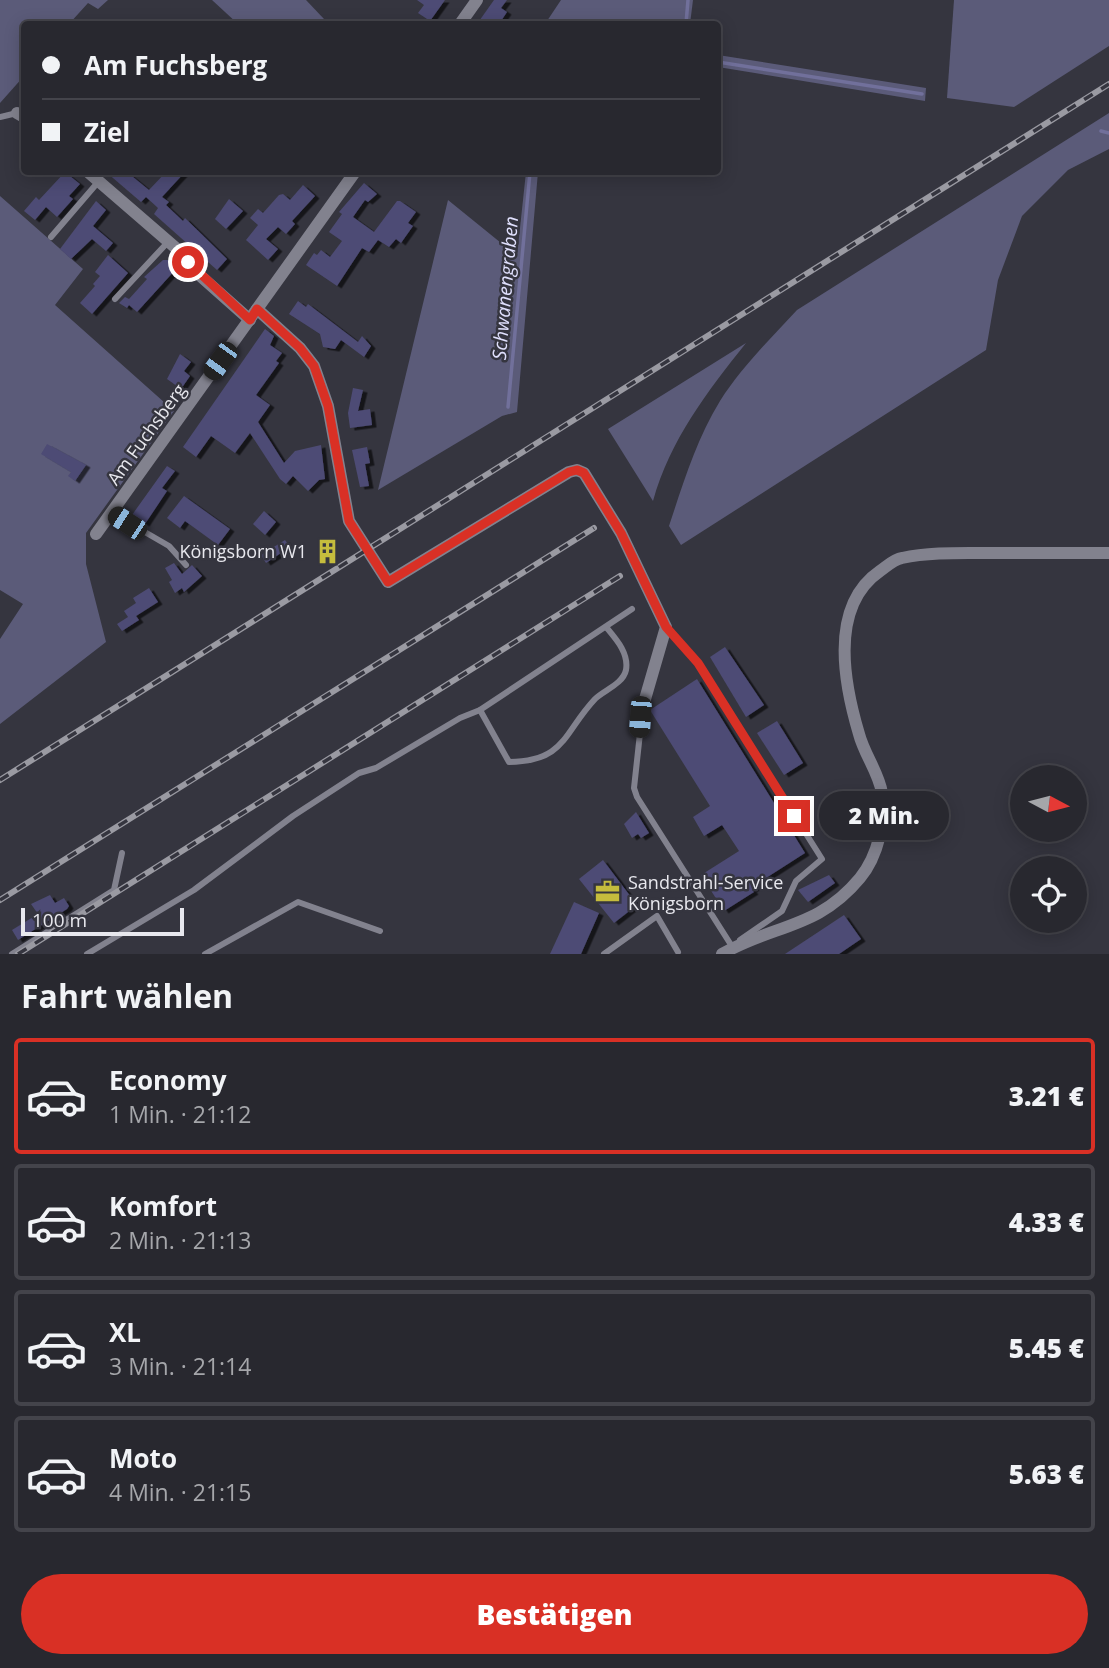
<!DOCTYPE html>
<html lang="de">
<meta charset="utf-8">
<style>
body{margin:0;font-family:"Open Sans",sans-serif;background:#303037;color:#f1f3f6;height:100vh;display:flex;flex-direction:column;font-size:26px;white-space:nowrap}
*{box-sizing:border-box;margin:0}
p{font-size:23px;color:#a5a6aa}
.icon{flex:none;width:38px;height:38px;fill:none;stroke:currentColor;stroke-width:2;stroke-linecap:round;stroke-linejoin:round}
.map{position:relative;height:954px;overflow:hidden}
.drawer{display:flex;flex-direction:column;background:#28282f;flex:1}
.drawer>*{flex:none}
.banner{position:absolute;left:21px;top:21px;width:700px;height:154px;border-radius:7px;box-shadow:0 4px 18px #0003,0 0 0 2px #44444b;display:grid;align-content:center;height:154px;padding:0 21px;background:#28282f}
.needle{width:46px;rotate:97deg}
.tools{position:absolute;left:1010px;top:765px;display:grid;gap:14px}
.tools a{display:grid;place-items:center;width:77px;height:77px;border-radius:50%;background:#28282f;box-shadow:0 4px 18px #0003,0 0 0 2px #44444b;font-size:35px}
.scale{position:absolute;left:21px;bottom:18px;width:163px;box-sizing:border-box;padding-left:7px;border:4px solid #e8e8ee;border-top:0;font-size:19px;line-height:24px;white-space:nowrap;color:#e8e8ee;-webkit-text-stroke:5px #35353f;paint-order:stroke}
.end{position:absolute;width:32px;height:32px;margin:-16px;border:9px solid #d93025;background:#fff;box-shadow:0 0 0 4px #fff}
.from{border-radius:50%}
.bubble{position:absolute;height:49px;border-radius:24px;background:#28282f;box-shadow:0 4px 18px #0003,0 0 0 2px #44444b;font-size:23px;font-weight:800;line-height:49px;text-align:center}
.car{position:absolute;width:21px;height:42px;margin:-21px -10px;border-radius:9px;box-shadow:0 0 5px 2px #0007;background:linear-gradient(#222 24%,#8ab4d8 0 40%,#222 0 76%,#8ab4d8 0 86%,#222 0)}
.banner b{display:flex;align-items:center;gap:24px;height:66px;font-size:26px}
.banner b+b{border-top:2px solid #44444b}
.banner i{width:18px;height:18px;background:#f1f3f6}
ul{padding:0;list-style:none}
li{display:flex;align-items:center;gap:21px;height:116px;margin:0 14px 10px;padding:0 7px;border:4px solid #44444b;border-radius:7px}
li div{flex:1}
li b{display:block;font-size:26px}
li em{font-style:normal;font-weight:800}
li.on{border-color:#d93025}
li>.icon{width:63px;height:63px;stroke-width:1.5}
h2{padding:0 21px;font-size:32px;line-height:84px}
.action{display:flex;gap:14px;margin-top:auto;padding:14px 21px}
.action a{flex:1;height:80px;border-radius:42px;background:#d93025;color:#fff;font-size:28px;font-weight:800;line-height:80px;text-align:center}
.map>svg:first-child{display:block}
.green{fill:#5b5b79}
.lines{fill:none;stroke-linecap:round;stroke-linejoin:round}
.stream{stroke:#71709b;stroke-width:3.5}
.building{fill:#4d4b74;filter:url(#shadow)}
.service{stroke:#82828e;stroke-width:6}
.minor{stroke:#82828e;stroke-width:12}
.rail-casing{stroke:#9a9aa2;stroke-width:6}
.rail{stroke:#35353f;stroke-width:3.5;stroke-dasharray:10;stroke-linecap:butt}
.route{stroke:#d93025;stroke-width:9}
.labels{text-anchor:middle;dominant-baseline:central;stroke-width:5;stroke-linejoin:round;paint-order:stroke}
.street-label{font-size:18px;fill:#e8e8ee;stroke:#35353f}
.poi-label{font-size:18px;fill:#e8e8ee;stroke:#35353f;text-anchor:end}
.water-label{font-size:19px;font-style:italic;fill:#e0e0fd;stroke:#35353f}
</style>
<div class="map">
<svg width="1109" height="954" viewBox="0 0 1109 954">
<defs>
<filter id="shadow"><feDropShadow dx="4.5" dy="2.5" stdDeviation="0" flood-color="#0009"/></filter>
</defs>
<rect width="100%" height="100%" fill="#35353f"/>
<g class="green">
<polygon points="0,0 108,0 98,9 88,3 69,24 24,24 24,76 0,103"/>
<polygon points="212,0 306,0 324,19 320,24 238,24"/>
<polygon points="561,0 693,0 690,24 545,24"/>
<polygon points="954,0 1109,0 1109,46 1014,107 947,98"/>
<polygon points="718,55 926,88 925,101 718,67"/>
<path d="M1109,113V149L1068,170L1022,216L998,280L986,350L681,545L669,526C683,484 696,440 720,401C741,368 770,339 797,310Z"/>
<polygon points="526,172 538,172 517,412 502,416 378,490 448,200 517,256"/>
<polygon points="0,196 83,269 55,305 174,411 86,533 86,564 106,642 0,724 0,639 23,604 0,590"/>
<path d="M746,343C707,392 670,440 653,501L608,429Z"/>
</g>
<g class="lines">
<g class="stream">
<polyline points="686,24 688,0"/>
<polyline points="718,62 922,94"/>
<polyline points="1101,131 1109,133"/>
<polyline points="508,407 530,172"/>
</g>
</g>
<g class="building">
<polygon points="417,0 445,0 430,21 418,13 424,5"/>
<polygon points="494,0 507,0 501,8 507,12 499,24 477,24"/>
<polygon points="65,172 80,184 69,196 73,199 57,217 46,207 35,220 24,211 36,197 39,200"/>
<polygon points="106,172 127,172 149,190 166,172 185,172 162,197 169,202 166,205 183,221 185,218 227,259 217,270 154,214 158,208 146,197 141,202"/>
<polygon points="364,183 377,194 368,202 365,200 353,217 374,232 397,201 400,201 416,212 408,223 413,226 401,243 396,239 389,247 378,240 369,252 362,248 337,286 306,265 314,253 317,255 321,250 330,257 342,241 329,232 342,214 339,212"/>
<polygon points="303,185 315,196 292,221 295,224 286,234 278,227 266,239 278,249 268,260 246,240 258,225 250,218 258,209 263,213 279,195 283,194 290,200"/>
<polygon points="229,199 243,211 226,229 215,219"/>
<polygon points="96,201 106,210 93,226 113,243 106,251 92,239 71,259 60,249"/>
<polygon points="108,255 128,273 92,314 80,303 95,286 93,284 100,276 95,272"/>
<polygon points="163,260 168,260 177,268 137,312 129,305 127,308 119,303 125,297 129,299 147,279 144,277"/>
<polygon points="298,301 306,307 308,304 358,342 362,336 371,346 364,357 341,340 335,349 323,347 320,334 289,314"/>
<polygon points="265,329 274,336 270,345 282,353 276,361 279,363 256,395 270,405 258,422 284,463 295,451 321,445 325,479 319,480 308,491 293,476 286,484 280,479 250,433 235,453 211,436 196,457 183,447"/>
<polygon points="180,354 191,362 184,371 190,376 181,389 167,379"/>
<polygon points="353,388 363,390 358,411 370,409 372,425 350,428 348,413"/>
<polygon points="47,444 86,465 75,481 68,476 71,472 41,454"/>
<polygon points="367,447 370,463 365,464 369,486 360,487 352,450"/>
<polygon points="167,466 175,471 162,488 167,491 145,524 132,515"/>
<polygon points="184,496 230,529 218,545 185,521 180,528 167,518"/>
<polygon points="264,511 276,522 265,535 253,524"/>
<polygon points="285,540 290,547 266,563 261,555"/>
<polygon points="174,563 182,574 192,565 202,576 184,592 182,588 175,593 169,582 172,580 165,568"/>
<polygon points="149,588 158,602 136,616 139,620 122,631 117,624 128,617 124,611 136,603 133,598"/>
<polygon points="725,647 764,705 746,717 710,657"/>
<polygon points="697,679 805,853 766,878 768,880 752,890 754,892 724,911 701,875 739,851 722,825 704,836 693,817 710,806 650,710"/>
<polygon points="777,721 803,763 784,775 757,733"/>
<polygon points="636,812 649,833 641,838 638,834 632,838 624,824"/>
<polygon points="603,860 637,905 614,923 579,879"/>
<polygon points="829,875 835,883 808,902 798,890"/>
<polygon points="50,895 55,903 64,898 69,906 67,909 18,940 12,930 38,914 31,904"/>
<polygon points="574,902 599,913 581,954 550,954"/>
<polygon points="844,915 861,939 839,954 785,954"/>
</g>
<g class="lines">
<g class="service">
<polyline points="0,117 17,113"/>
<polyline points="51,237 99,181"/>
<polyline points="115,299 168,242"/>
<polyline points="112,513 169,546 186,565"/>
<polyline points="666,627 698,663 822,859 796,881 782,911 740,940"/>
<polyline points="643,706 634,788 637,797 733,948"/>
<path d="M480,710L509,762C566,761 563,733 595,699C604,690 623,684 626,670C629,653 616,639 606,627"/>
<polyline points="12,954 114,890 122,853"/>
<polyline points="87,954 194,890 293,816 359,773 376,768 460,718 480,710 632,609"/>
<polyline points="205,954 298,902 380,931"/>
<polyline points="604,954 657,916 678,952"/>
</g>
<g class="minor">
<polyline points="460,24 477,0"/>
<polyline points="17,113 24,117"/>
<polyline points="88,172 184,255 196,272 250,320"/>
<polyline points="257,309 300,348 314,366 328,406 349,521 388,582 569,472 577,470 584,473 621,533 666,627 643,706"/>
<polyline points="96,534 355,172"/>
<path d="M722,954C774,924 818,929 860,878C878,856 886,821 882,793C879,773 864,754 859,734C844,684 829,606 880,571C886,567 894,559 902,558C929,552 959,553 987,553C1028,553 1068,553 1109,553"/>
</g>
<defs>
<g id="rail">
<polyline points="0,780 1109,84"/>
<polyline points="0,900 594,528"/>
<polyline points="18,954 620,576"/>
</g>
</defs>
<use href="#rail" class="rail-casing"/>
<use href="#rail" class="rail"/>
</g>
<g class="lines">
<polyline class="route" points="188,262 250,320 257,309 300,348 314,366 328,406 349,521 388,582 569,472 577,470 584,473 621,533 666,627 698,663 794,816"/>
</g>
<defs>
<symbol id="building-bare" viewBox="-9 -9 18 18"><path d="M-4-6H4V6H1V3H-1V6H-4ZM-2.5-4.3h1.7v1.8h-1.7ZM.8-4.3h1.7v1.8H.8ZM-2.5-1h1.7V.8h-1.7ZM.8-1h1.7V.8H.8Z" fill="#c5bc3d" stroke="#35353f" stroke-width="2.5" paint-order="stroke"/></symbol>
<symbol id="office-bare" viewBox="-9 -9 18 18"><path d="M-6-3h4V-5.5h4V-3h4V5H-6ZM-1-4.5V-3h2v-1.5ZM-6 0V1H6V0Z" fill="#c5bc3d" stroke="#35353f" stroke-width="2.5" paint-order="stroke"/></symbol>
</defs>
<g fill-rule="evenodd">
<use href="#building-bare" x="310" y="534" width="35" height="35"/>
<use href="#office-bare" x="590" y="874" width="35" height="35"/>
</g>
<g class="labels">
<g class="street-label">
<text transform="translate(146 434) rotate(-54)">Am Fuchsberg</text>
</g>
<g class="poi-label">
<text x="307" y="551">Königsborn W1</text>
<text x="628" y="882" text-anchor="start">Sandstrahl-Service<tspan x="628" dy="21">Königsborn</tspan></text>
</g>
<g class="water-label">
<text transform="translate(505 288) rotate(-85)">Schwanengraben</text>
</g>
</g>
</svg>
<div class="tools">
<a><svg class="needle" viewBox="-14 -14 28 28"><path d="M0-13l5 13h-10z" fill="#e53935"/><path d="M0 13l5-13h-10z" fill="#a5a6aa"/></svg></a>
<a><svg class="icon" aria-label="locate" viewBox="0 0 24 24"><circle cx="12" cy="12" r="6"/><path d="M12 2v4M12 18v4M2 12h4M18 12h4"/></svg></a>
</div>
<div class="scale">100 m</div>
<i class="end from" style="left:188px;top:262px"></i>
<i class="end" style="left:794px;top:816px"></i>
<div class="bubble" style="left:819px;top:791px;width:130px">2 Min.</div>
<i class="car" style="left:220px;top:361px;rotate:216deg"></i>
<i class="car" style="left:127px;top:523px;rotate:303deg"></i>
<i class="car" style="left:640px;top:717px;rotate:184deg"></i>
<div class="banner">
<b><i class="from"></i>Am Fuchsberg</b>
<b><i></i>Ziel</b>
</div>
</div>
<section class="drawer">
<h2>Fahrt wählen</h2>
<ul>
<li class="on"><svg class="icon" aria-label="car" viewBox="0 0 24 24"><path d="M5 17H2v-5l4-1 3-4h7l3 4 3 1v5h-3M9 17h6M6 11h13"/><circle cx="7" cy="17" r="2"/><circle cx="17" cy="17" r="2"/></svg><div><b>Economy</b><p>1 Min. · 21:12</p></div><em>3.21 €</em></li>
<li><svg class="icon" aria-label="car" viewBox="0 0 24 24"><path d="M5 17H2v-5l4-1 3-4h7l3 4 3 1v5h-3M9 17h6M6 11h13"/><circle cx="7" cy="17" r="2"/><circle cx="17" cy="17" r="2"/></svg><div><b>Komfort</b><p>2 Min. · 21:13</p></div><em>4.33 €</em></li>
<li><svg class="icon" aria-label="car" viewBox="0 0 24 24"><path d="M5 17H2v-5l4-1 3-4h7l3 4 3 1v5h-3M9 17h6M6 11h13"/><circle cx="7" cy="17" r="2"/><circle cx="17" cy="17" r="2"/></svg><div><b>XL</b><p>3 Min. · 21:14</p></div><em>5.45 €</em></li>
<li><svg class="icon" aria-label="car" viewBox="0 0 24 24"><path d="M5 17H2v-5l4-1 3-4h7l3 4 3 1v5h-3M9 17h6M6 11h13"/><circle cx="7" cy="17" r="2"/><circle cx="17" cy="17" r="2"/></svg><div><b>Moto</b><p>4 Min. · 21:15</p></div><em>5.63 €</em></li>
</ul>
<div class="action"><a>Bestätigen</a></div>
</section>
